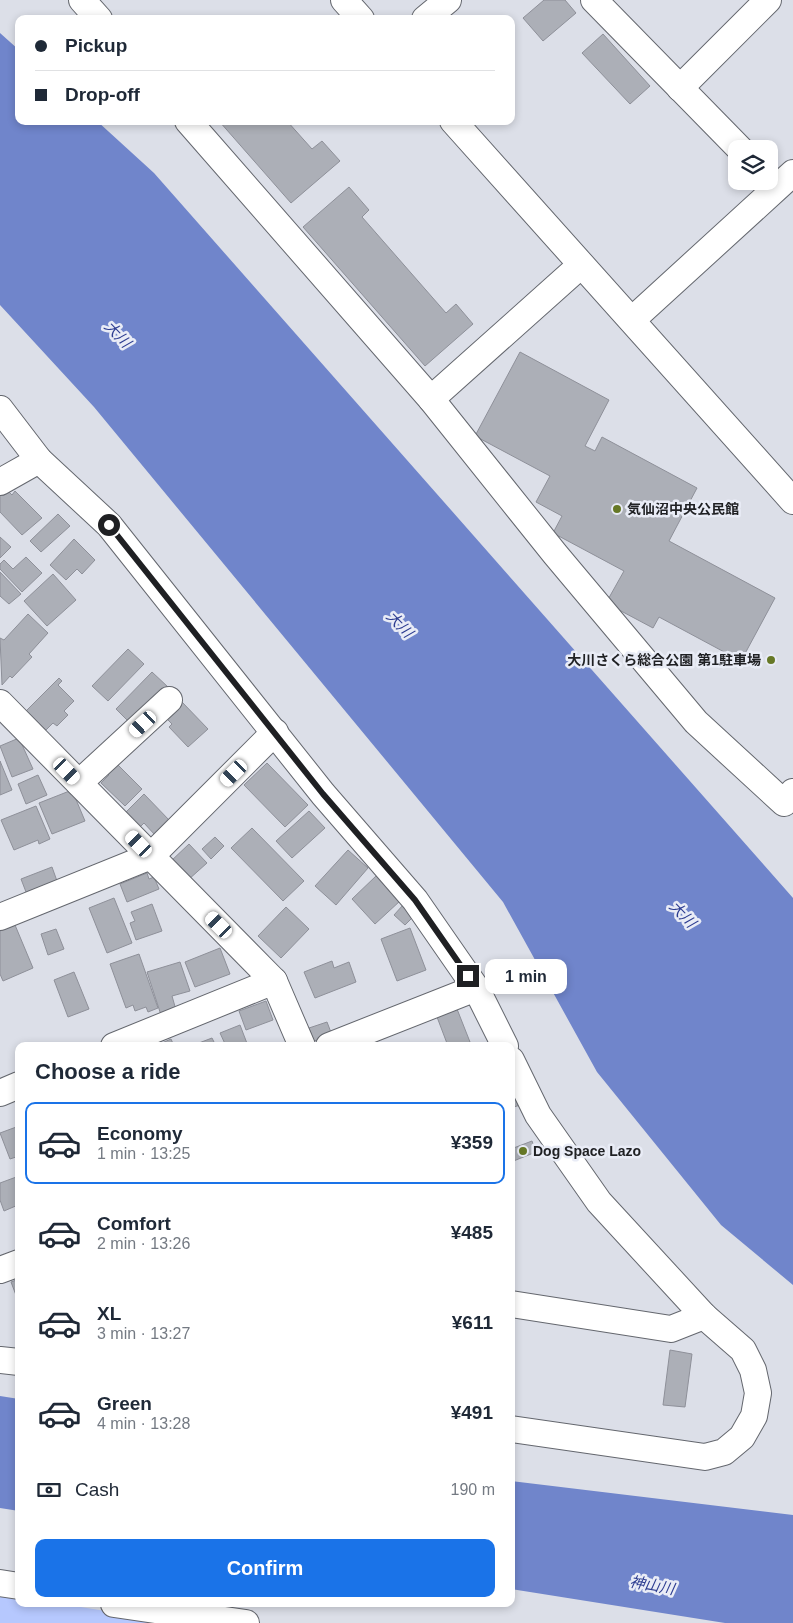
<!DOCTYPE html>
<meta charset="utf-8">
<style>
body{margin:0;font-family:Helvetica,"Noto Sans JP",sans-serif;background:#f2f2f3;color:#1f2937;height:100vh;display:flex;flex-direction:column;font-size:19px;white-space:nowrap}
*{box-sizing:border-box;margin:0}
p{font-size:16px;color:#747a83}
.icon{flex:none;width:28px;height:28px;fill:none;stroke:currentColor;stroke-width:2;stroke-linecap:round;stroke-linejoin:round}
.map{position:relative;flex:1;overflow:hidden}
.side{position:absolute;left:15px;top:1042px;width:500px;height:565px;display:flex;flex-direction:column;background:#fff;border-radius:10px;box-shadow:0 2px 8px #0003}
.side>*{flex:none}
.top-card{position:absolute;left:15px;top:15px;width:500px;height:110px;border-radius:10px;box-shadow:0 2px 8px #0003;display:grid;align-content:center;height:110px;padding:0 20px;background:#fff}
.controls{position:absolute;left:728px;top:140px;display:grid;gap:10px}
.controls a{display:grid;place-items:center;width:50px;height:50px;border-radius:10px;background:#fff;box-shadow:0 2px 8px #0003;font-size:25px}
.end{position:absolute;width:22px;height:22px;margin:-11px;border:6px solid #1f2023;background:#fff;box-shadow:0 0 0 2px #fff}
.from{border-radius:50%}
.bubble{position:absolute;height:35px;border-radius:10px;background:#fff;box-shadow:0 2px 8px #0003;font-size:16px;font-weight:700;line-height:35px;text-align:center}
.car{position:absolute;width:15px;height:30px;margin:-15px -8px;border-radius:6px;box-shadow:0 0 4px 1px #0007;background:linear-gradient(#fff 24%,#345 0 40%,#fff 0 76%,#345 0 86%,#fff 0)}
.top-card b{display:flex;align-items:center;gap:18px;height:48px;font-size:19px}
.top-card b+b{border-top:1px solid #e0e1e3}
.top-card i{width:12px;height:12px;background:#1f2937}
ul{padding:0;list-style:none}
li{display:flex;align-items:center;gap:15px;height:82px;margin:0 10px 8px;padding:0 10px;border:2px solid transparent;border-radius:10px}
li div{flex:1}
li b{display:block;font-size:19px}
li em{font-style:normal;font-weight:700}
li.on{border-color:#1a73e8}
li>.icon{width:45px;height:45px;stroke-width:1.5}
h2{padding:0 20px;font-size:22px;line-height:60px}
.pay{display:flex;align-items:center;gap:12px;height:55px;padding:0 20px;font-size:19px}
.pay p{margin-inline-start:auto}
.primary-button{display:flex;gap:10px;margin-top:auto;padding:10px 20px}
.primary-button a{flex:1;height:58px;border-radius:10px;background:#1a73e8;color:#fff;font-size:20px;font-weight:700;line-height:58px;text-align:center}
.map>svg:first-child{display:block}
.green{fill:#b6c8fe}
.water{fill:#7085cb}
.building{fill:#acafb7;stroke:#8e9099}
.lines{fill:none;stroke-linecap:round;stroke-linejoin:round}
.minor-casing{stroke:#64676e;stroke-width:28}
.minor{stroke:#fff;stroke-width:26}
.route{stroke:#1f2023;stroke-width:6}
.poi-dot{fill:#667826;stroke:#e9ecf6;stroke-width:2}
.labels{text-anchor:middle;dominant-baseline:central;stroke-width:5;stroke-linejoin:round;paint-order:stroke}
.poi-label{font-size:14px;font-weight:bold;fill:#1f2023;stroke:#e9ecf6;text-anchor:start}
.water-label{font-size:15px;font-style:italic;fill:#2d3d91;stroke:#e9ecf6}
</style>
<div class="map">
<svg width="793" height="1623" viewBox="0 0 793 1623">
<rect width="100%" height="100%" fill="#dcdfe8"/>
<polygon class="green" points="0,1594 19,1597 19,1604 62,1604 180,1623 0,1623"/>
<g class="water">
<polygon points="0,33 19,50 19,121 97,121 154,173 793,898 793,1285 721,1225 597,1072 503,902 94,407 0,305"/>
<polygon points="0,1396 19,1399 19,1511 0,1508"/>
<polygon points="511,1481 793,1515 793,1623 725,1623 511,1589"/>
</g>
<g class="building">
<polygon points="544,0 565,0 576,13 543,41 523,18"/>
<polygon points="603,34 650,86 630,104 582,53"/>
<polygon points="219,121 287,121 312,149 322,141 340,161 291,203"/>
<polygon points="349,187 369,210 362,217 446,313 456,304 473,324 425,366 303,227"/>
<polygon points="520,352 609,400 585,446 595,451 602,437 697,488 669,541 775,598 741,661 659,617 653,628 606,603 624,571 553,533 562,516 536,502 550,476 475,436"/>
<polygon points="8,491 12,495 15,491 42,518 22,535 0,512 0,495"/>
<polygon points="58,514 70,526 41,552 30,541"/>
<polygon points="0,537 11,547 0,558"/>
<polygon points="74,539 95,560 82,574 77,569 66,580 50,565"/>
<polygon points="26,557 42,573 22,592 0,569 0,564 4,560 13,569"/>
<polygon points="0,572 21,594 9,604 0,596"/>
<polygon points="53,574 76,600 47,626 24,601"/>
<polygon points="28,614 48,633 29,654 32,657 12,678 10,676 2,685 0,638 4,640"/>
<polygon points="128,649 144,664 108,701 92,686"/>
<polygon points="152,672 168,687 131,724 116,709"/>
<polygon points="59,678 62,681 58,685 74,701 64,711 68,715 57,726 53,723 46,730 26,711"/>
<polygon points="182,702 208,729 188,747 169,727 172,724 165,717"/>
<polygon points="19,738 33,769 12,777 0,746"/>
<polygon points="0,761 12,790 0,795"/>
<polygon points="115,762 142,789 125,806 101,783 109,775 105,772"/>
<polygon points="267,763 308,805 285,827 244,785"/>
<polygon points="38,775 47,795 26,804 18,784"/>
<polygon points="72,790 85,821 52,834 39,803"/>
<polygon points="144,794 170,821 155,835 144,823 140,827 126,812"/>
<polygon points="36,806 50,839 39,844 38,840 14,850 1,820"/>
<polygon points="309,811 325,828 292,858 276,841"/>
<polygon points="252,828 304,881 283,901 231,848"/>
<polygon points="215,837 224,846 211,859 202,849"/>
<polygon points="189,844 207,863 188,880 170,862"/>
<polygon points="348,850 368,868 336,905 315,886"/>
<polygon points="52,867 57,881 26,892 21,879"/>
<polygon points="147,873 149,879 154,877 159,889 127,902 120,884"/>
<polygon points="376,876 400,901 375,924 352,899"/>
<polygon points="114,898 132,943 107,953 89,908"/>
<polygon points="152,904 162,931 136,940 130,923 135,921 131,912"/>
<polygon points="403,905 414,916 405,925 394,915"/>
<polygon points="286,907 309,929 281,958 258,936"/>
<polygon points="15,925 33,968 3,981 0,974 0,931"/>
<polygon points="410,928 426,970 397,981 381,939"/>
<polygon points="56,929 64,949 48,955 41,934"/>
<polygon points="220,948 230,974 195,987 185,962"/>
<polygon points="139,954 158,1008 148,1012 146,1007 135,1011 133,1005 126,1008 110,964"/>
<polygon points="332,961 334,968 349,962 356,982 315,998 304,972"/>
<polygon points="180,962 190,991 172,996 176,1010 161,1015 147,972"/>
<polygon points="74,972 89,1009 68,1017 54,980"/>
<polygon points="266,1001 273,1020 246,1030 239,1011"/>
<polygon points="457,1009 470,1042 458,1046 448,1046 437,1017"/>
<polygon points="327,1022 332,1035 314,1041 309,1028"/>
<polygon points="240,1025 248,1046 226,1046 220,1033"/>
<polygon points="212,1038 216,1046 191,1046"/>
<polygon points="171,1039 174,1046 155,1046"/>
<polygon points="511,1081 520,1105 511,1108"/>
<polygon points="19,1126 19,1156 10,1159 0,1133"/>
<polygon points="532,1141 536,1152 511,1162 511,1149"/>
<polygon points="19,1176 19,1208 18,1205 4,1211 0,1200 0,1183"/>
<polygon points="19,1279 19,1303 11,1282"/>
<polygon points="670,1350 692,1354 685,1407 663,1405"/>
</g>
<g class="lines">
<defs>
<g id="minor">
<polyline points="82,0 99,19"/>
<polyline points="344,0 361,19"/>
<polyline points="594,0 740,149"/>
<polyline points="425,19 448,0"/>
<polyline points="680,88 768,0"/>
<polyline points="188,121 431,399 581,265"/>
<polyline points="453,121 793,501"/>
<polyline points="632,320 793,173"/>
<polyline points="431,399 555,554 696,722 784,803 793,792"/>
<polyline points="0,409 39,460 109,525 323,794 415,900 476,988 505,1046"/>
<polyline points="0,482 39,460"/>
<polyline points="0,703 274,981 302,1046"/>
<polyline points="79,783 169,700"/>
<polyline points="0,917 151,856 275,732"/>
<polyline points="114,1046 274,981"/>
<polyline points="329,1046 476,988"/>
<polyline points="511,1060 538,1115 599,1202 704,1316 743,1350 753,1370 758,1393 754,1416 742,1437 724,1452 705,1457 511,1429"/>
<polyline points="0,1093 19,1085"/>
<polyline points="0,1270 19,1263"/>
<polyline points="511,1304 671,1329 704,1316"/>
<polyline points="0,1360 19,1362"/>
<polyline points="0,1583 19,1586"/>
<polyline points="114,1604 246,1623"/>
</g>
</defs>
<use href="#minor" class="minor-casing"/>
<use href="#minor" class="minor"/>
</g>
<g class="lines">
<polyline class="route" points="109,525 323,794 415,900 468,976"/>
</g>
<g class="poi-dot">
<circle cx="617" cy="509" r="5"/>
<circle cx="771" cy="660" r="5"/>
<circle cx="523" cy="1151" r="5"/>
</g>
<g class="labels">
<g class="poi-label">
<text x="627" y="509">気仙沼中央公民館</text>
<text x="761" y="660" text-anchor="end">大川さくら総合公園 第1駐車場</text>
<text x="533" y="1151">Dog Space Lazo</text>
</g>
<g class="water-label">
<text transform="translate(118 334) rotate(46)">大川</text>
<text transform="translate(400 624) rotate(46)">大川</text>
<text transform="translate(683 914) rotate(46)">大川</text>
<text transform="translate(652 1585) rotate(10)">神山川</text>
</g>
</g>
</svg>
<div class="controls">
<a><svg class="icon" aria-label="layers" viewBox="0 0 24 24"><path d="M12 4l9 5-9 5-9-5zM3 14l9 5 9-5"/></svg></a>
</div>
<i class="end from" style="left:109px;top:525px"></i>
<i class="end" style="left:468px;top:976px"></i>
<div class="bubble" style="left:485px;top:959px;width:82px">1 min</div>
<i class="car" style="left:143px;top:724px;rotate:227deg"></i>
<i class="car" style="left:67px;top:771px;rotate:136deg"></i>
<i class="car" style="left:234px;top:773px;rotate:225deg"></i>
<i class="car" style="left:139px;top:844px;rotate:316deg"></i>
<i class="car" style="left:219px;top:925px;rotate:315deg"></i>
<div class="top-card">
<b><i class="from"></i>Pickup</b>
<b><i></i>Drop-off</b>
</div>
<section class="side">
<h2>Choose a ride</h2>
<ul>
<li class="on"><svg class="icon" aria-label="car" viewBox="0 0 24 24"><path d="M5 17H2v-5l4-1 3-4h7l3 4 3 1v5h-3M9 17h6M6 11h13"/><circle cx="7" cy="17" r="2"/><circle cx="17" cy="17" r="2"/></svg><div><b>Economy</b><p>1 min · 13:25</p></div><em>¥359</em></li>
<li><svg class="icon" aria-label="car" viewBox="0 0 24 24"><path d="M5 17H2v-5l4-1 3-4h7l3 4 3 1v5h-3M9 17h6M6 11h13"/><circle cx="7" cy="17" r="2"/><circle cx="17" cy="17" r="2"/></svg><div><b>Comfort</b><p>2 min · 13:26</p></div><em>¥485</em></li>
<li><svg class="icon" aria-label="car" viewBox="0 0 24 24"><path d="M5 17H2v-5l4-1 3-4h7l3 4 3 1v5h-3M9 17h6M6 11h13"/><circle cx="7" cy="17" r="2"/><circle cx="17" cy="17" r="2"/></svg><div><b>XL</b><p>3 min · 13:27</p></div><em>¥611</em></li>
<li><svg class="icon" aria-label="car" viewBox="0 0 24 24"><path d="M5 17H2v-5l4-1 3-4h7l3 4 3 1v5h-3M9 17h6M6 11h13"/><circle cx="7" cy="17" r="2"/><circle cx="17" cy="17" r="2"/></svg><div><b>Green</b><p>4 min · 13:28</p></div><em>¥491</em></li>
</ul>
<div class="pay"><svg class="icon" aria-label="cash" viewBox="0 0 24 24"><path d="M3 7h18v10H3z"/><circle cx="12" cy="12" r="2"/></svg>Cash<p>190 m</p></div>
<div class="primary-button"><a>Confirm</a></div>
</section>
</div>
